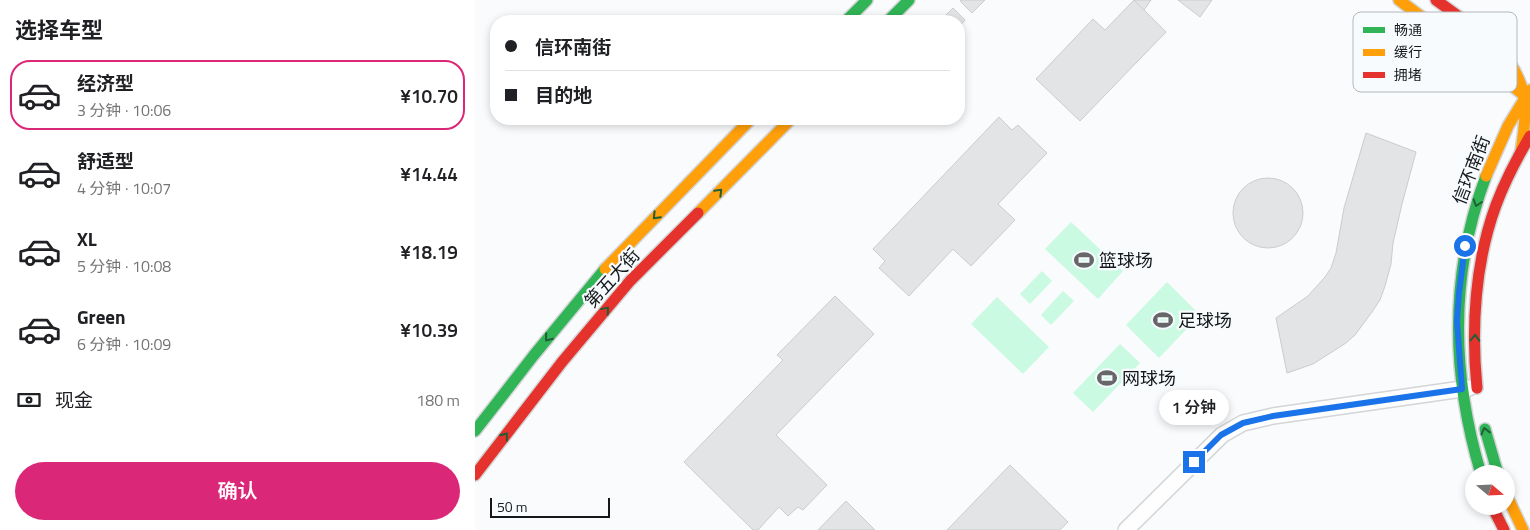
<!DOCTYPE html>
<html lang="zh">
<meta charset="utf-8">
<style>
body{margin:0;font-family:"Titillium Web","Noto Sans SC",sans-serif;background:#f6f6f6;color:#202124;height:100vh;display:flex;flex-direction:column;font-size:19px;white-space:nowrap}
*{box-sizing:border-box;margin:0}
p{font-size:16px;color:#757577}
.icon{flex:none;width:28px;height:28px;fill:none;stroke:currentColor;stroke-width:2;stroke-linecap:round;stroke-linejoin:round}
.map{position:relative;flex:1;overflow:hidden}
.drawer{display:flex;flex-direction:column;background:#fff;width:475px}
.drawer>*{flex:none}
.top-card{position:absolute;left:15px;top:15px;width:475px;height:110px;border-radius:20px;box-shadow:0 2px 8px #0003;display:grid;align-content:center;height:110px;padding:0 15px;background:#fff}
.needle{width:32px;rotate:109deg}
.tools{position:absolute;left:990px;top:465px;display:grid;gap:10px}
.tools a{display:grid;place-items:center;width:50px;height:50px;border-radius:50%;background:#fff;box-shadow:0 2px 8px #0003;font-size:25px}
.scale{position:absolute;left:15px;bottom:12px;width:120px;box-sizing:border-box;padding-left:5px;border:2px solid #15181a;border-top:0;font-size:14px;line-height:18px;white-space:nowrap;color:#15181a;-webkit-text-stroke:4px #f8fbfe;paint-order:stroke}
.end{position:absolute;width:22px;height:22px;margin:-11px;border:6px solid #1a73e8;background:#fff;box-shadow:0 0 0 2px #fff}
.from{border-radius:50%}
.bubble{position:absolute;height:35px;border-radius:18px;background:#fff;box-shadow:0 2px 8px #0003;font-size:16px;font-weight:600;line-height:35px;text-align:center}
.top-card b{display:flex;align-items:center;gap:18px;height:48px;font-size:19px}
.top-card b+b{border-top:1px solid #e0e0e0}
.top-card i{width:12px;height:12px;background:#202124}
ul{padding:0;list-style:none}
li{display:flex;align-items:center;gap:15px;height:70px;margin:0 10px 8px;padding:0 5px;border:2px solid transparent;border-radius:20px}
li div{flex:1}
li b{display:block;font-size:19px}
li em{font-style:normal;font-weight:600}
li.on{border-color:#db2777}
li>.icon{width:45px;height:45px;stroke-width:1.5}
h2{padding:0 15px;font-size:22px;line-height:60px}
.pay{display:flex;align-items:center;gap:12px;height:55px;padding:0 15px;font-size:19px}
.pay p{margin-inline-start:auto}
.action{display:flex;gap:10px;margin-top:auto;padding:10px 15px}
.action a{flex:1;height:58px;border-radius:30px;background:#db2777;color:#fff;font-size:20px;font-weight:600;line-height:58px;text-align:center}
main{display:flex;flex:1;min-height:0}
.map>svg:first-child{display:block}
.green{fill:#cbfae3}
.building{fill:#e2e4e6;stroke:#caccce}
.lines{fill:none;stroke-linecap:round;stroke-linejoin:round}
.street-casing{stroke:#d3d5d7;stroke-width:18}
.fast-casing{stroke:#d3d5d7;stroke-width:14}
.slow-casing{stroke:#d3d5d7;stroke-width:14}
.jam-casing{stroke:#d3d5d7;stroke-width:14}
.street{stroke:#fefeff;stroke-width:15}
.fast{stroke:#30b455;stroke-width:11}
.slow{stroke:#ff9f0a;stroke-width:11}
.jam{stroke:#e5322d;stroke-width:11}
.oneway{stroke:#215e35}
.route{stroke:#1a73e8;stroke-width:6}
.labels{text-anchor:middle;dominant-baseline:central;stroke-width:4.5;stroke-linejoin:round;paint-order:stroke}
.street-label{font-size:18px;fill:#15181a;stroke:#f8fbfe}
.poi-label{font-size:18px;fill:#15181a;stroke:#f8fbfe;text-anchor:start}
.key{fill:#f8fbfe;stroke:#b4b7ba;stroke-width:1}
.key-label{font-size:14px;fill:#15181a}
</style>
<main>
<section class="drawer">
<h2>选择车型</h2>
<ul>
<li class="on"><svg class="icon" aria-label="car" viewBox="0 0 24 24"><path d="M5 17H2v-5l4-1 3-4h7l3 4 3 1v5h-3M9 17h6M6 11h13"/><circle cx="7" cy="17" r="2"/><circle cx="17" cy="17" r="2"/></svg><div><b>经济型</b><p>3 分钟 · 10:06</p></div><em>¥10.70</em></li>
<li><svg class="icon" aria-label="car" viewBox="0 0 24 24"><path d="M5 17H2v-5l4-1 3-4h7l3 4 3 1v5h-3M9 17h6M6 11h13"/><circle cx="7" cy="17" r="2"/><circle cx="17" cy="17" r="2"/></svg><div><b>舒适型</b><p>4 分钟 · 10:07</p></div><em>¥14.44</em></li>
<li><svg class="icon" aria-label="car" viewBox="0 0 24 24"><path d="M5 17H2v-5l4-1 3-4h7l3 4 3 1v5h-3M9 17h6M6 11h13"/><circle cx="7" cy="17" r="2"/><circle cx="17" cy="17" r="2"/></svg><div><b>XL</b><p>5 分钟 · 10:08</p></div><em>¥18.19</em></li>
<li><svg class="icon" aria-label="car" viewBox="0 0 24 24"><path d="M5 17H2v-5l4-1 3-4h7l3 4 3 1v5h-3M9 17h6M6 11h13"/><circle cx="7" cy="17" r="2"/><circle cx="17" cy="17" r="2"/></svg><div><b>Green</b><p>6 分钟 · 10:09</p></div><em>¥10.39</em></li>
</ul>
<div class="pay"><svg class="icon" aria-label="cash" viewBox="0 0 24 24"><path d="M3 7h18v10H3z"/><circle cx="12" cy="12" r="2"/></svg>现金<p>180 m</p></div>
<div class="action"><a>确认</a></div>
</section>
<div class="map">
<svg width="1055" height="530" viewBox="0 0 1055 530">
<rect width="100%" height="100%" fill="#f9fbfd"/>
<g class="green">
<polygon points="596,222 648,271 623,299 570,249"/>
<polygon points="567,271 577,281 555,304 545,294"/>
<polygon points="692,282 725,315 684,358 651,325"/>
<polygon points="588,291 599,301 576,325 566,315"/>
<polygon points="522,297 574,347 548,374 496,324"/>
<polygon points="645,344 665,363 618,412 598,393"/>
</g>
<g class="building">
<polygon points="487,0 510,0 497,13 485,1"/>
<polygon points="659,0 691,32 605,121 561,79 618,19 630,30"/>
<polygon points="659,0 676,0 669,10"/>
<polygon points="703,0 737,0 725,17"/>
<polygon points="478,8 490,20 484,27 484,21 465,21"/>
<polygon points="524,117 537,130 543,125 572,153 523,204 540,220 496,266 478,249 434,296 404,268 410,261 398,249"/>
<polygon points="891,133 941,152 927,204 918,243 916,264 910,286 905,300 897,312 880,335 871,343 838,364 812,373 801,318 833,296 850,277 856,268 861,253 869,208"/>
<circle cx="793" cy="213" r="35"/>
<polygon points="360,296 399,334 301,435 352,485 328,510 323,507 313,516 304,507 283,530 278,530 209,462 308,360 302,355"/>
<polygon points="535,465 593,522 585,530 472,530"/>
<polygon points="371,501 400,530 343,530"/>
</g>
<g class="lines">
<defs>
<polyline id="street" points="651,530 747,435 768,423 798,416 994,388"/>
<g id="fast">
<polyline points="371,21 392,0"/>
<polyline points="413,21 434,0"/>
<polyline points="1010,429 1023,474"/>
<polyline points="0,431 59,355 130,269"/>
<path d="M1006,474C976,374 974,275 1011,176"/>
</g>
<g id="slow">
<polyline points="924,0 1007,62 1055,100"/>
<path d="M1017,40C1052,79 1054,100 1046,151"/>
<polyline points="1011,176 1033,126 1055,90"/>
<polyline points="223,213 316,119"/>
<polyline points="130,269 276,119"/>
<polyline points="1031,494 1048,530"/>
</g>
<g id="jam">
<polyline points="961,0 1027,48"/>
<path d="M1002,388C996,328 1000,262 1021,205C1030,181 1042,158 1055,136"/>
<polyline points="0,475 87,362 155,281 223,213"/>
<polyline points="1017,506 1029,530"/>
</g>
</defs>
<use href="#street" class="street-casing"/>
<use href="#fast" class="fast-casing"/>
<use href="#slow" class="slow-casing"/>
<use href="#jam" class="jam-casing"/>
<use href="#street" class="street"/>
<use href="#fast" class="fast"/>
<use href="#slow" class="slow"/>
<use href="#jam" class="jam"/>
</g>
<defs><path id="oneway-chevron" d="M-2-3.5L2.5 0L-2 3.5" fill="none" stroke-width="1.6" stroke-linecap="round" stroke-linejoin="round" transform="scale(1.25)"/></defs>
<g class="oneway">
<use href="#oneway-chevron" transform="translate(244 192) rotate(-45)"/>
<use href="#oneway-chevron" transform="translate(1002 203) rotate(108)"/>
<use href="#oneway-chevron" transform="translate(181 216) rotate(134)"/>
<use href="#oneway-chevron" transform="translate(131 310) rotate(-50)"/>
<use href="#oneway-chevron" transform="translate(73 338) rotate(129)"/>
<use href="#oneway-chevron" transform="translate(1000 338) rotate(-88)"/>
<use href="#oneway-chevron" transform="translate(1010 431) rotate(-104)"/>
<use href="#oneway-chevron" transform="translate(30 436) rotate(-52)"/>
</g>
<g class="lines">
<polyline class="route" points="719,462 746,435 768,423 798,416 987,389 982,321 984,293 990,246"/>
</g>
<defs>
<symbol id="stadium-bare" viewBox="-9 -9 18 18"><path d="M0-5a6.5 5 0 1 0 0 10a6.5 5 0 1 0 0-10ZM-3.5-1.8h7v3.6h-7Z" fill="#656769" stroke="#f8fbfe" stroke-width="2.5" paint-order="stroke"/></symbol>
</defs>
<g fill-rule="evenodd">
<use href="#stadium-bare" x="595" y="246" width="28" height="28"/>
<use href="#stadium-bare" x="674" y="306" width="28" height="28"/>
<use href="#stadium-bare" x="618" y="364" width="28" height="28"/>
</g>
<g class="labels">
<g class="street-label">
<text transform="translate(996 170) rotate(-69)">信环南街</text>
<text transform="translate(137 278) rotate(-48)">第五大街</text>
</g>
<g class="poi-label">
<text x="624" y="260">篮球场</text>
<text x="703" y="320">足球场</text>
<text x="647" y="378">网球场</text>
</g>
</g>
<rect x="878" y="12" width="164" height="80" rx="8" class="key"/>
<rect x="888" y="27" width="22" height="6" fill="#30b455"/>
<rect x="888" y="49" width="22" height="7" fill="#ff9f0a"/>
<rect x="888" y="72" width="22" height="6" fill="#e5322d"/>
<g class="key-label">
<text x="919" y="35">畅通</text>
<text x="919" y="57">缓行</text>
<text x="919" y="80">拥堵</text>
</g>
</svg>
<div class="tools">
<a><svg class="needle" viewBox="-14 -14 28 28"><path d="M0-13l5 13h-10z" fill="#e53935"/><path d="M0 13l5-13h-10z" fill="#757577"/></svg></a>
</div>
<div class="scale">50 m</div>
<i class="end from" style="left:990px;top:246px"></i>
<i class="end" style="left:719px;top:462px"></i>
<div class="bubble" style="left:684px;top:390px;width:70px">1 分钟</div>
<div class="top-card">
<b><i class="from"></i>信环南街</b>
<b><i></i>目的地</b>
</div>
</div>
</main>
